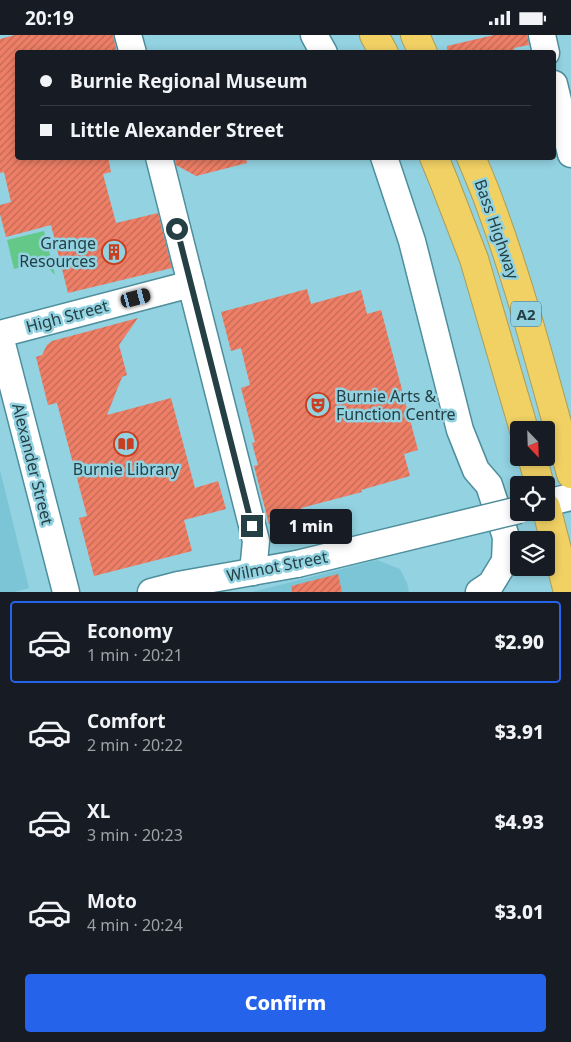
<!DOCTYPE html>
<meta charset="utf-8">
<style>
body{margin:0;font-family:"Noto Sans",sans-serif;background:#242831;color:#f1f3f6;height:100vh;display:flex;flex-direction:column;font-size:19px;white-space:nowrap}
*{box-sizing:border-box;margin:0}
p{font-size:16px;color:#9ea1a6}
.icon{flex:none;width:28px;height:28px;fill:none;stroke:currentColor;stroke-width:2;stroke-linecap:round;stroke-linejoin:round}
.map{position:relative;height:557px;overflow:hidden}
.sheet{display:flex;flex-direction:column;background:#171b24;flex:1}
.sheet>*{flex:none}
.guide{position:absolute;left:15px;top:15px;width:541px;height:110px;border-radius:5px;box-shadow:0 2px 8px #0003;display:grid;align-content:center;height:110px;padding:0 25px;background:#171b24}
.needle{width:32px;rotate:157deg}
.controls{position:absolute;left:510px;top:386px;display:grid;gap:10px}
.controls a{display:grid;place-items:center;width:45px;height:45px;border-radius:5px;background:#171b24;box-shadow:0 2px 8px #0003;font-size:25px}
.end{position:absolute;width:22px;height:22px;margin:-11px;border:6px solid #254045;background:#fff;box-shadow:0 0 0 2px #fff}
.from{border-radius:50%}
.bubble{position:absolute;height:35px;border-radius:5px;background:#171b24;box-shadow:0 2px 8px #0003;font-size:16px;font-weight:800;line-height:35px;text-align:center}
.car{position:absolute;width:15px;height:30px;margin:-15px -8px;border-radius:6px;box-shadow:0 0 4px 1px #0007;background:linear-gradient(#222 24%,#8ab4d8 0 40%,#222 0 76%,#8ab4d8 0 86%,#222 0)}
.guide b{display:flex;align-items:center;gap:18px;height:48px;font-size:19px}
.guide b+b{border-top:1px solid #363941}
.guide i{width:12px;height:12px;background:#f1f3f6}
ul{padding:9px 0 0;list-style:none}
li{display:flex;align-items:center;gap:15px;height:82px;margin:0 10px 8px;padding:0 15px;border:2px solid transparent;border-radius:5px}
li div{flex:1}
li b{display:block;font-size:19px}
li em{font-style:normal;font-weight:800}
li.active{border-color:#2563eb}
li>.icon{width:45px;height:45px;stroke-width:1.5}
.action{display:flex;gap:10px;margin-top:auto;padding:10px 25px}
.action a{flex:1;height:58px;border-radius:5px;background:#2563eb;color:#fff;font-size:20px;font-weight:800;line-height:58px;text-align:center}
.status{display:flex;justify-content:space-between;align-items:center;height:35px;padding:0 25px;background:#171b24;direction:ltr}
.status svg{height:14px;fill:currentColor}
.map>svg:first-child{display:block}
.built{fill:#7cc5d6}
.garden{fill:#64c988}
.building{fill:url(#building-hatch)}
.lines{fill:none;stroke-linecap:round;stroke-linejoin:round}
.minor-casing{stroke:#4f8e9c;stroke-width:29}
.highway-casing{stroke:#aa9e59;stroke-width:30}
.minor{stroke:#fff;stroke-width:26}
.highway{stroke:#f1d164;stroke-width:28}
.minor-bridge-casing{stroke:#4f8e9c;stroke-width:29;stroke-linecap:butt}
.minor-bridge{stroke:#fff;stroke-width:26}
.route{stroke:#254045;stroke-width:6}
.labels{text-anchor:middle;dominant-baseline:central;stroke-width:5;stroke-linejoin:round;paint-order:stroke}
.shield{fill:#92d2e1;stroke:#466c74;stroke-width:1}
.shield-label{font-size:15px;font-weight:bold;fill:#254045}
.street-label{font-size:16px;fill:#254045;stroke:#92d2e1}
.poi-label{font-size:16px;fill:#254045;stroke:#92d2e1;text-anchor:end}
</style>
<div class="status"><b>20:19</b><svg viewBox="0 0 49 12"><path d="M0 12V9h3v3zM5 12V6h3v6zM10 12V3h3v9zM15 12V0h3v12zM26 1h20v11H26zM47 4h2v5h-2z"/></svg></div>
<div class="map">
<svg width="571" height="557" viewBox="0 0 571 557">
<defs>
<pattern id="building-hatch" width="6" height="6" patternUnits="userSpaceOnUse" patternTransform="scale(1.25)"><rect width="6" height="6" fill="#ee7f66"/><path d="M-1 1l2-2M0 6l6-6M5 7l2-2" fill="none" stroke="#c16956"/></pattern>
</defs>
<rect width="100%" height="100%" fill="#92d2e1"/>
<g class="built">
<polygon points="0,435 29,553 14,557 0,557"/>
<polygon points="377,525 400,534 407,548 409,557 252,557"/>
</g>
<path class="garden" d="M44,196L55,240C52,237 48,232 44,231C34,226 24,232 14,234L7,205Z"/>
<g class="building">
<polygon points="15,0 113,0 117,18 18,18 18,122 108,122 111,137 103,139 116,188 158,178 172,233 68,258 51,190 6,202 0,179 0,170 11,167 4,137 0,138 0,4"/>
<polygon points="494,0 527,0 529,10 514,13 515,18 447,18 447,11"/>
<polygon points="175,122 246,122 247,128 196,141 176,130"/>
<polygon points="307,254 311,269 361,255 367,279 381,275 418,415 404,419 410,441 361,455 362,457 301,473 303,480 269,489 254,431 258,430 252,408 255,407 241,353 250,350 241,313 231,316 221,277"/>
<polygon points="138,283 119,310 127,340 122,342 107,380 171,363 195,453 218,446 226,474 184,485 192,516 94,541 79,483 87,481 57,368 48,370 36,322 42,320 47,310 52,306"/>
<polygon points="338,539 342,557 292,557 291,551"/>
</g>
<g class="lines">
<defs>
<g id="minor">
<polyline points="128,0 133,18"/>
<polyline points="314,0 324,18"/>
<polyline points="542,0 546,18"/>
<polyline points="554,49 571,119"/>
<polyline points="159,122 256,506 253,537"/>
<polyline points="384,122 412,206 460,395 476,435 489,450 506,502 505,526 491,549 479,557"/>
<polyline points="0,299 191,249"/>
<polyline points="0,301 66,557"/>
<polyline points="546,468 571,462"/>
<polyline points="151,557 178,550 297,529"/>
</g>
<g id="highway">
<polyline points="374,0 384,18"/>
<polyline points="415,0 423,18"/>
<polyline points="434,122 445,149 474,224 524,395"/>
<path d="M471,122C478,139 485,155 491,172C523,259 546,349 571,439"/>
<polyline points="532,422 540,450"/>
<polyline points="546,472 568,557"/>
</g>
</defs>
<use href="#minor" class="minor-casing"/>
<use href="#highway" class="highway-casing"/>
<use href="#minor" class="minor"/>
<use href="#highway" class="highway"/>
<defs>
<polyline id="minor-bridge" points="297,529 519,475"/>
</defs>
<use href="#minor-bridge" class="minor-bridge-casing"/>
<use href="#minor-bridge" class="minor-bridge"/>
</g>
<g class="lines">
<polyline class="route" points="177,194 252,491"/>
</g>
<defs>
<symbol id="building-ring" viewBox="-11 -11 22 22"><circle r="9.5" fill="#92d2e1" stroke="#c83e20" stroke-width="1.5"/><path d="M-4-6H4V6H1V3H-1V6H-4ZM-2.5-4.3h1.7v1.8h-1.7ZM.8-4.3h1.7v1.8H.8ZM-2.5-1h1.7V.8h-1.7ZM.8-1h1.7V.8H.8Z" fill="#c83e20"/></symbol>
<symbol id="theatre-ring" viewBox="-11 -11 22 22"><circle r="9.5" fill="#92d2e1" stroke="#c83e20" stroke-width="1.5"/><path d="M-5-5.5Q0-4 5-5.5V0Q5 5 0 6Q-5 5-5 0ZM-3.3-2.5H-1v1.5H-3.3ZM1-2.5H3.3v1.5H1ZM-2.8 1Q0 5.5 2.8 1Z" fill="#c83e20"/></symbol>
<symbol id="library-ring" viewBox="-11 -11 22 22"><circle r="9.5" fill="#92d2e1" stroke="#c83e20" stroke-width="1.5"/><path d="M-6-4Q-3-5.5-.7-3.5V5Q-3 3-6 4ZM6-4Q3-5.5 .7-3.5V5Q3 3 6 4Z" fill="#c83e20"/></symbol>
</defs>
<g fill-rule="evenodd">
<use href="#building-ring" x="100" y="203" width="28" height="28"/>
<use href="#theatre-ring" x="304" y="356" width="28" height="28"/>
<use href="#library-ring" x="112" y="395" width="28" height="28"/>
</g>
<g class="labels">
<rect class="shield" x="511" y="266.5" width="30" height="25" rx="4"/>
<g class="shield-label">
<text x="526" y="279">A2</text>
</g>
<g class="street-label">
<text transform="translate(497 194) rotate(71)">Bass Highway</text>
<text transform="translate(67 281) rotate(-15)">High Street</text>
<text transform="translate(33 429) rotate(76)">Alexander Street</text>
<text transform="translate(277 531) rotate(-11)">Wilmot Street</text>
</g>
<g class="poi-label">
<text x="96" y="208">Grange<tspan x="96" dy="18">Resources</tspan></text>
<text x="336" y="361" text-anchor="start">Burnie Arts &amp;<tspan x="336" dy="18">Function Centre</tspan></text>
<text x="126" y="434" text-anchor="middle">Burnie Library</text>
</g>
</g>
</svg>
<div class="controls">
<a><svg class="needle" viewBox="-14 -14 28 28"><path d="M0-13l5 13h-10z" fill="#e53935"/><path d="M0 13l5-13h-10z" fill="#9ea1a6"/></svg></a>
<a><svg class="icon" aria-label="locate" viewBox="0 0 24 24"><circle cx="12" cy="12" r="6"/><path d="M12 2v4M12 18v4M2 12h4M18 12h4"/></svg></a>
<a><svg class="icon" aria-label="layers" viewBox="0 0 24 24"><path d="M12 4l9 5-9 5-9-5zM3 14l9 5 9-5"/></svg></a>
</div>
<i class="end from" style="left:177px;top:194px"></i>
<i class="end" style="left:252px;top:491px"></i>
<div class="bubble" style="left:270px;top:474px;width:82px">1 min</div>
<i class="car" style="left:136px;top:263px;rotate:75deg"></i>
<div class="guide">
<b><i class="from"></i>Burnie Regional Museum</b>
<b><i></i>Little Alexander Street</b>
</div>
</div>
<section class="sheet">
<ul>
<li class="active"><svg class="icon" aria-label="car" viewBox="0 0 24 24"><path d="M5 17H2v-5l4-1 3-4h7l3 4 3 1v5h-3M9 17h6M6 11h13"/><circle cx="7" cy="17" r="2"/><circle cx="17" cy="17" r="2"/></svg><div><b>Economy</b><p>1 min · 20:21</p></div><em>$2.90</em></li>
<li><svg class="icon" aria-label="car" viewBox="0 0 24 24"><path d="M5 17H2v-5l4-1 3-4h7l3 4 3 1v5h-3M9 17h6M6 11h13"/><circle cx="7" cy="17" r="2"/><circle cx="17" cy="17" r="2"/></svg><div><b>Comfort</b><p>2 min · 20:22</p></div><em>$3.91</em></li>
<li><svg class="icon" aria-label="car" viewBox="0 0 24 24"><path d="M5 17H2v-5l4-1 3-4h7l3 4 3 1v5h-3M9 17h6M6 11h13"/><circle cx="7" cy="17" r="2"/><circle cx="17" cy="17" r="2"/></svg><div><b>XL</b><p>3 min · 20:23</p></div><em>$4.93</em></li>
<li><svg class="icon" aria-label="car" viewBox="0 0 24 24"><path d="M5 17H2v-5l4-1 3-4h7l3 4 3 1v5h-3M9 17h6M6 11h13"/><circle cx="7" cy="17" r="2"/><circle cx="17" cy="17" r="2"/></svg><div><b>Moto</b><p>4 min · 20:24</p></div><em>$3.01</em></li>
</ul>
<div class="action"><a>Confirm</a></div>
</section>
